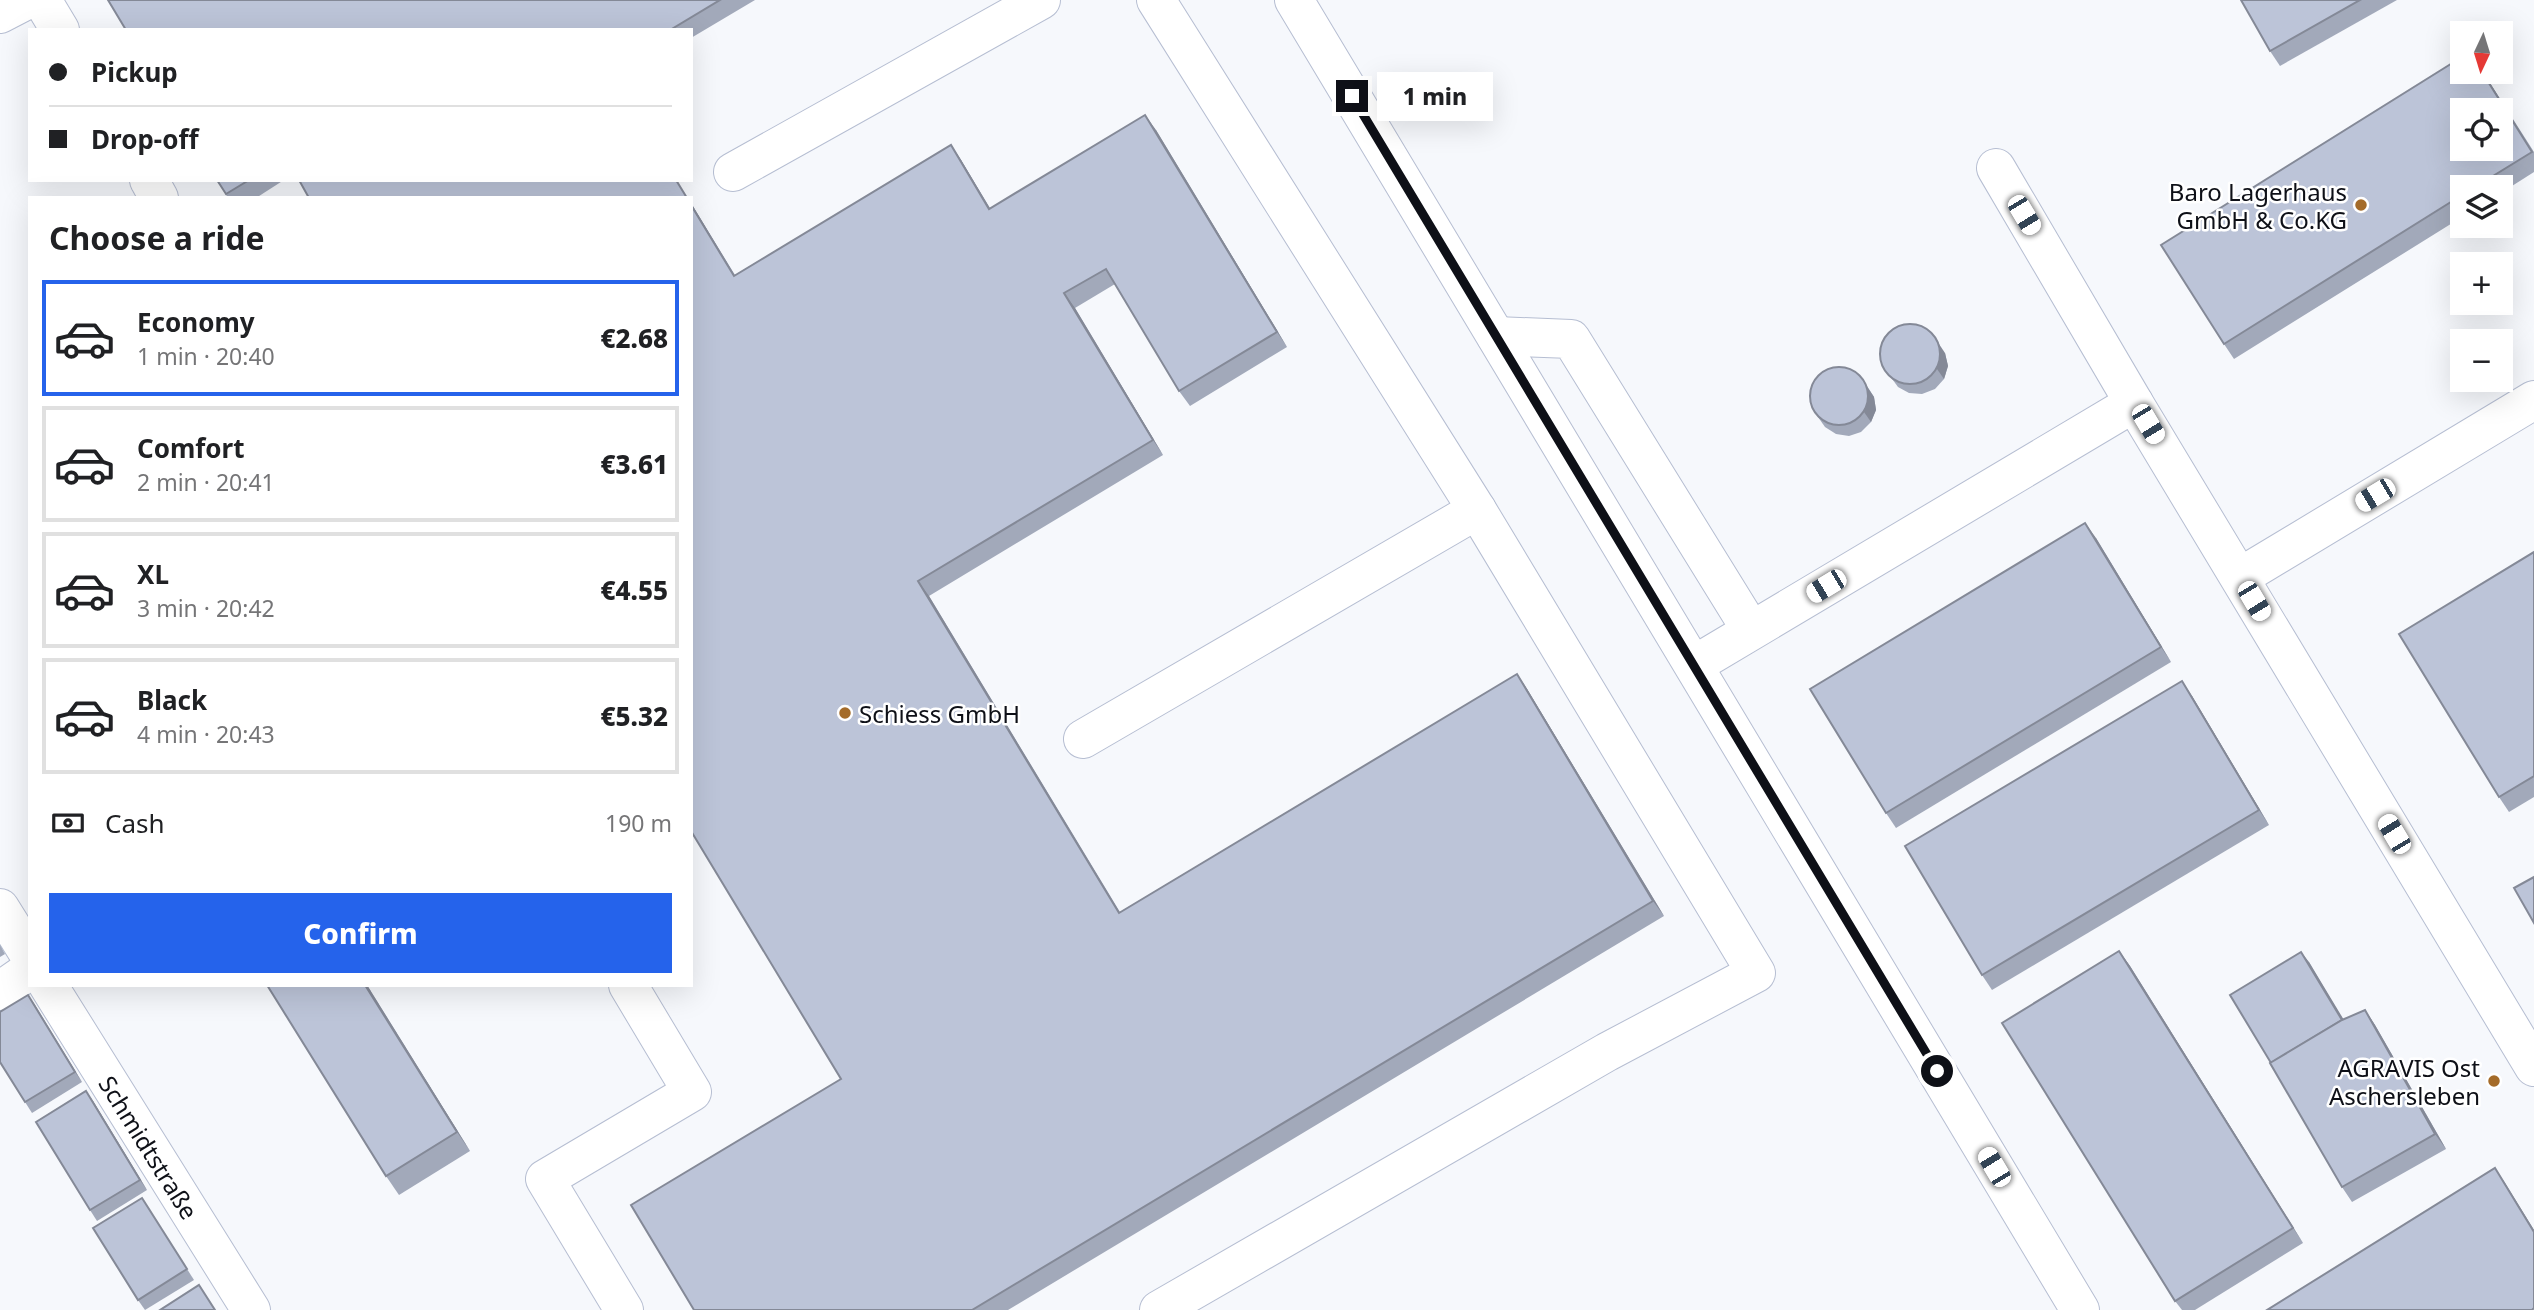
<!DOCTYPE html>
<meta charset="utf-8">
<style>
body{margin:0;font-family:"Noto Sans",sans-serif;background:#f2f2f2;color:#202124;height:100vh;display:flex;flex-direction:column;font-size:26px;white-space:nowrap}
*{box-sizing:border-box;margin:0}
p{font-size:23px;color:#757577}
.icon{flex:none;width:38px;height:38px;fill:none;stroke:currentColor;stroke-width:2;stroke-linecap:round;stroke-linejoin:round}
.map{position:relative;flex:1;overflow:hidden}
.side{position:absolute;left:28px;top:196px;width:665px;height:791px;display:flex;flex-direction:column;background:#fff;border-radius:0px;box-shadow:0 7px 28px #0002}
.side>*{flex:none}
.hud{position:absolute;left:28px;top:28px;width:665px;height:154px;border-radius:0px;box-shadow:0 7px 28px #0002;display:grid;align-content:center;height:154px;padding:0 21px;background:#fff}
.needle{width:46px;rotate:184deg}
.fabs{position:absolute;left:2450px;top:21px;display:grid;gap:14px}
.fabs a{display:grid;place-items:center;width:63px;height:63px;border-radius:0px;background:#fff;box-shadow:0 7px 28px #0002;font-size:35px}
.end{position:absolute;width:32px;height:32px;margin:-16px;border:9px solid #0e1017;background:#fff;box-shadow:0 0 0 4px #fff}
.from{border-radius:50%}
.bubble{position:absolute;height:49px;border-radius:0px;background:#fff;box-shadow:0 7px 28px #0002;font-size:23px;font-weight:800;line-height:49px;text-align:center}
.car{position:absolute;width:21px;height:42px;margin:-21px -10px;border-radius:9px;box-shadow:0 0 5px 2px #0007;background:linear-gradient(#fff 24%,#345 0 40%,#fff 0 76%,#345 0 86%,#fff 0)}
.hud b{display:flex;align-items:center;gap:24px;height:66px;font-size:26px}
.hud b+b{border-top:2px solid #e0e0e0}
.hud i{width:18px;height:18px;background:#202124}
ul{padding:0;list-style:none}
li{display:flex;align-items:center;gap:21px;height:116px;margin:0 14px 10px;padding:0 7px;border:4px solid #e0e0e0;border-radius:0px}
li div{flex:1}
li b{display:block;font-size:26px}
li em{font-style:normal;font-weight:800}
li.current{border-color:#2563eb}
li>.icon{width:63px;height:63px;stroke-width:1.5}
h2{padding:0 21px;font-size:32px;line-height:84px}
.pay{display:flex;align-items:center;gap:18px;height:77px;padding:0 21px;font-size:26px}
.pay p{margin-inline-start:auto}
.cta{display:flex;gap:14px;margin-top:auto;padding:14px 21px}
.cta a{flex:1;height:80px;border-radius:0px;background:#2563eb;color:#fff;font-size:28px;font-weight:800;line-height:80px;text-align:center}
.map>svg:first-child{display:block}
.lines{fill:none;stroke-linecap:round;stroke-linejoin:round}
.minor-casing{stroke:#b6bed2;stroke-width:40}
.minor{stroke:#fff;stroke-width:38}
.wall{fill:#a2a9ba}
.shaded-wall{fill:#848997}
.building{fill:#bcc4d8;stroke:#848997;stroke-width:2;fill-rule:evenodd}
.route{stroke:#0e1017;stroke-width:9}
.poi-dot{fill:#a46b29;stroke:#fff;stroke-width:2.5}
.labels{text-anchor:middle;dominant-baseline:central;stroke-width:5;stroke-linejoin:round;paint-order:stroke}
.poi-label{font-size:24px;fill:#0e1017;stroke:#fff;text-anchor:end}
.street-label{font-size:24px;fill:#0e1017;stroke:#fff}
</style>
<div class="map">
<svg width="2534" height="1310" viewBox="0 0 2534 1310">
<rect width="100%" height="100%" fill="#f6f8fc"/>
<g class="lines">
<defs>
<g id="minor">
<polyline points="42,0 60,30"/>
<polyline points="1156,0 1477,510 1756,973 1607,1052 1159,1310"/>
<polyline points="1294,0 2080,1310"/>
<polyline points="0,14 27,0"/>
<polyline points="1996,168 2134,403"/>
<polyline points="733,172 1041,0"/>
<polyline points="149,180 159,198"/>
<polyline points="1496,336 1571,339 1751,630"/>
<polyline points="2240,577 2534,400"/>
<polyline points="1694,665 2134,403 2534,1067"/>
<polyline points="1083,739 1477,510"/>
<polyline points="0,908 30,956"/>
<path id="s1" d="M48,985L251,1310"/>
<polyline points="0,991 30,970"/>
<polyline points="624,1310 545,1179 692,1092 628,985"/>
</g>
</defs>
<use href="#minor" class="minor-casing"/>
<use href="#minor" class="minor"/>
</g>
<g class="wall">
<polygon points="108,0 755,0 691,38 691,30 126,30"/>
<polygon points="2241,0 2397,0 2280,66 2270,51"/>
<polygon points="2462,72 2483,72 2534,152 2534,172 2501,193 2501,187 2462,187 2462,217 2234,359 2224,344"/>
<polygon points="1156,130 1287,347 1190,406 1179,391 1115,284 1075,308 1163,455 929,596 1120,912 1517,674 1527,689 1664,916 1008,1310 694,1310 841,1079 691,203 735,275 951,145 961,160 990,208"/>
<polygon points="217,180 284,180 256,198 228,198"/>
<polygon points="1945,353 1948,366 1944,379 1935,389 1922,394 1909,393 1898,387 1882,365"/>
<polygon points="1867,386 1874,397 1876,410 1871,422 1861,432 1849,436 1836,434 1825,427 1818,417"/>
<polygon points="2096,538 2171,662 1896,828 1886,813"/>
<polygon points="2534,552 2534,797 2509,812 2499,797"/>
<polygon points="2192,696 2269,825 1992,990 1982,975"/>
<polygon points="0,945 5,954 0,957"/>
<polygon points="2119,951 2130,966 2303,1243 2195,1310 2182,1310 2175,1301"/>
<polygon points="2309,962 2343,1020 2365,1010 2375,1025 2446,1149 2352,1202 2342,1187"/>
<polygon points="267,985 367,985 470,1151 399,1195 386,1176"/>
<polygon points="28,995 82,1082 32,1113 25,1102"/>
<polygon points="93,1101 147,1190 97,1221 90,1210"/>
<polygon points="142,1198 194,1280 145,1310 138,1300"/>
</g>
<g class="shaded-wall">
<polygon points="2482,72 2483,72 2534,154"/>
<polygon points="1145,115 1156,130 1287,347 1277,332"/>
<polygon points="951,145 961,160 999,224 989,209"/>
<polygon points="691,203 744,291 734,276 691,205"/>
<polygon points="1064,293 1075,308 1163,455 1153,440"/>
<polygon points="1931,332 1945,353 1948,366 1944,379 1937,369"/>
<polygon points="1860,376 1874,397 1876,410 1871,422 1864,412"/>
<polygon points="2085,523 2096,538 2171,662 2161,647"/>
<polygon points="918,581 929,596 1129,928 1119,913"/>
<polygon points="1517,674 1527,689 1664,916 1653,901"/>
<polygon points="2182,681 2192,696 2269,825 2259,810"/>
<polygon points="2119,951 2130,966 2303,1243 2293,1228"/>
<polygon points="2301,952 2309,962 2353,1035 2345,1025"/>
<polygon points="365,985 367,985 470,1151 457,1132"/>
<polygon points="28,995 35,1005 82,1082 75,1072"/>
<polygon points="2365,1010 2375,1025 2446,1149 2435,1134"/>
<polygon points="86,1091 93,1101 147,1190 140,1180"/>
<polygon points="2495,1168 2505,1183 2534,1230 2534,1232"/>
</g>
<g class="building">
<polygon points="108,0 720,0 670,30 126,30"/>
<polygon points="2241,0 2360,0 2270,51"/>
<path d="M2462,57V72H2482L2532,152L2475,187H2462V195L2224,344L2161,245ZM2462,110H2501V149H2462Z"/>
<polygon points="1145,115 1277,332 1179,391 1106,269 1064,293 1153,440 918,581 1119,913 1517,674 1653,901 972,1310 694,1310 631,1205 841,1079 691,831 691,205 734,276 951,145 989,209"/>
<polygon points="217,180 249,180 226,194"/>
<polygon points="299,180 676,180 687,198 309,198"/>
<circle cx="1910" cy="354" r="30"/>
<circle cx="1839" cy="396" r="29"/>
<polygon points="2085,523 2161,647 1886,813 1810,689"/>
<polygon points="2534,552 2534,776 2499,797 2399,634"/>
<polygon points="2182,681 2259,810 1982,975 1905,846"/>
<polygon points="2534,877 2534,923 2514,888"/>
<polygon points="2119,951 2293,1228 2175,1301 2002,1023"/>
<polygon points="2301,952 2342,1020 2271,1063 2230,995"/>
<polygon points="267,985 365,985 457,1132 386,1176"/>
<polygon points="28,995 75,1072 25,1102 0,1062 0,1012"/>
<polygon points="2365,1010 2435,1134 2342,1187 2270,1063 2342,1020"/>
<polygon points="86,1091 140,1180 90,1210 36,1122"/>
<polygon points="2495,1168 2534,1232 2534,1308 2532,1310 2267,1310"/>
<polygon points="142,1198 187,1269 138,1300 93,1228"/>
<polygon points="199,1285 215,1310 160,1310"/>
</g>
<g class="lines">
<polyline class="route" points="1352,96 1937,1071"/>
</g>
<g class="poi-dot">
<circle cx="2361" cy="205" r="7"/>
<circle cx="845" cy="713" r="7"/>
<circle cx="2494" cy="1081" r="7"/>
</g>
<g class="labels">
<g class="poi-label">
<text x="2347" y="191">Baro Lagerhaus<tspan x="2347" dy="28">GmbH &amp; Co.KG</tspan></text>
<text x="859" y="713" text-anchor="start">Schiess GmbH</text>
<text x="2480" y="1067">AGRAVIS Ost<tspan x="2480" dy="28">Aschersleben</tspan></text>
</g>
<g class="street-label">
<text stroke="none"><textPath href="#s1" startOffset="191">Schmidtstraße</textPath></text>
</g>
</g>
</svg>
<div class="fabs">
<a><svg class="needle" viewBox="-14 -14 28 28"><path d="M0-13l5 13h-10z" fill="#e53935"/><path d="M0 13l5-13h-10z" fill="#757577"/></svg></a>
<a><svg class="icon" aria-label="locate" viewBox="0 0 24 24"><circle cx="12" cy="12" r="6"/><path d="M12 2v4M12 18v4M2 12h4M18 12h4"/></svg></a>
<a><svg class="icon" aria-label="layers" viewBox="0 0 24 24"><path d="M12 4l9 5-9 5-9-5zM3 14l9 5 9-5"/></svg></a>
<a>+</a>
<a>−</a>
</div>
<i class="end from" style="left:1937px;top:1071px"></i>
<i class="end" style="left:1352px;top:96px"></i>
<div class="bubble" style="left:1377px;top:72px;width:116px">1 min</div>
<i class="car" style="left:2024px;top:215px;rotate:149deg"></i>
<i class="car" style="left:2148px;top:424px;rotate:149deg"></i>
<i class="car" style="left:2375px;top:495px;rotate:239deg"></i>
<i class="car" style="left:1826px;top:586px;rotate:239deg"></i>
<i class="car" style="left:2254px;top:601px;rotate:149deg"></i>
<i class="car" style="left:2394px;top:834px;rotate:329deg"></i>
<i class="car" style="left:1994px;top:1167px;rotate:329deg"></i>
<div class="hud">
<b><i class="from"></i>Pickup</b>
<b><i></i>Drop-off</b>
</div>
<section class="side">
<h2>Choose a ride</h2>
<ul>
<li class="current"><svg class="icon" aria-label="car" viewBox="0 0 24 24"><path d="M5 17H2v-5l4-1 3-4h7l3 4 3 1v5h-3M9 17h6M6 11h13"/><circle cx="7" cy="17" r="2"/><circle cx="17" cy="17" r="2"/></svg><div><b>Economy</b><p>1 min · 20:40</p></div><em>€2.68</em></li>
<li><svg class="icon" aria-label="car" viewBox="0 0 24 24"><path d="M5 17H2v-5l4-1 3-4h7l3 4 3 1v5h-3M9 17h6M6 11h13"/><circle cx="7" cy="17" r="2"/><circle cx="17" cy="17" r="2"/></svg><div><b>Comfort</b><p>2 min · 20:41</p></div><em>€3.61</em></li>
<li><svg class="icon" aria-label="car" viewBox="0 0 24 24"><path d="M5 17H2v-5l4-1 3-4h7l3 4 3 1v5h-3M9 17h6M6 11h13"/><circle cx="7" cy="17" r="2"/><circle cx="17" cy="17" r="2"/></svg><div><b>XL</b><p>3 min · 20:42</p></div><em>€4.55</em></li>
<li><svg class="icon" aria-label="car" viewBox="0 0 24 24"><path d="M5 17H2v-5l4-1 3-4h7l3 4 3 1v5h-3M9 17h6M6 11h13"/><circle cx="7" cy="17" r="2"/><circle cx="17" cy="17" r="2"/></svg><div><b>Black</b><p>4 min · 20:43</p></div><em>€5.32</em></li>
</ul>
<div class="pay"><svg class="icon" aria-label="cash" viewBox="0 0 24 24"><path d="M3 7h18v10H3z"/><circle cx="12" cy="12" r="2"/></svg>Cash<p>190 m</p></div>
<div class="cta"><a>Confirm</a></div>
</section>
</div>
